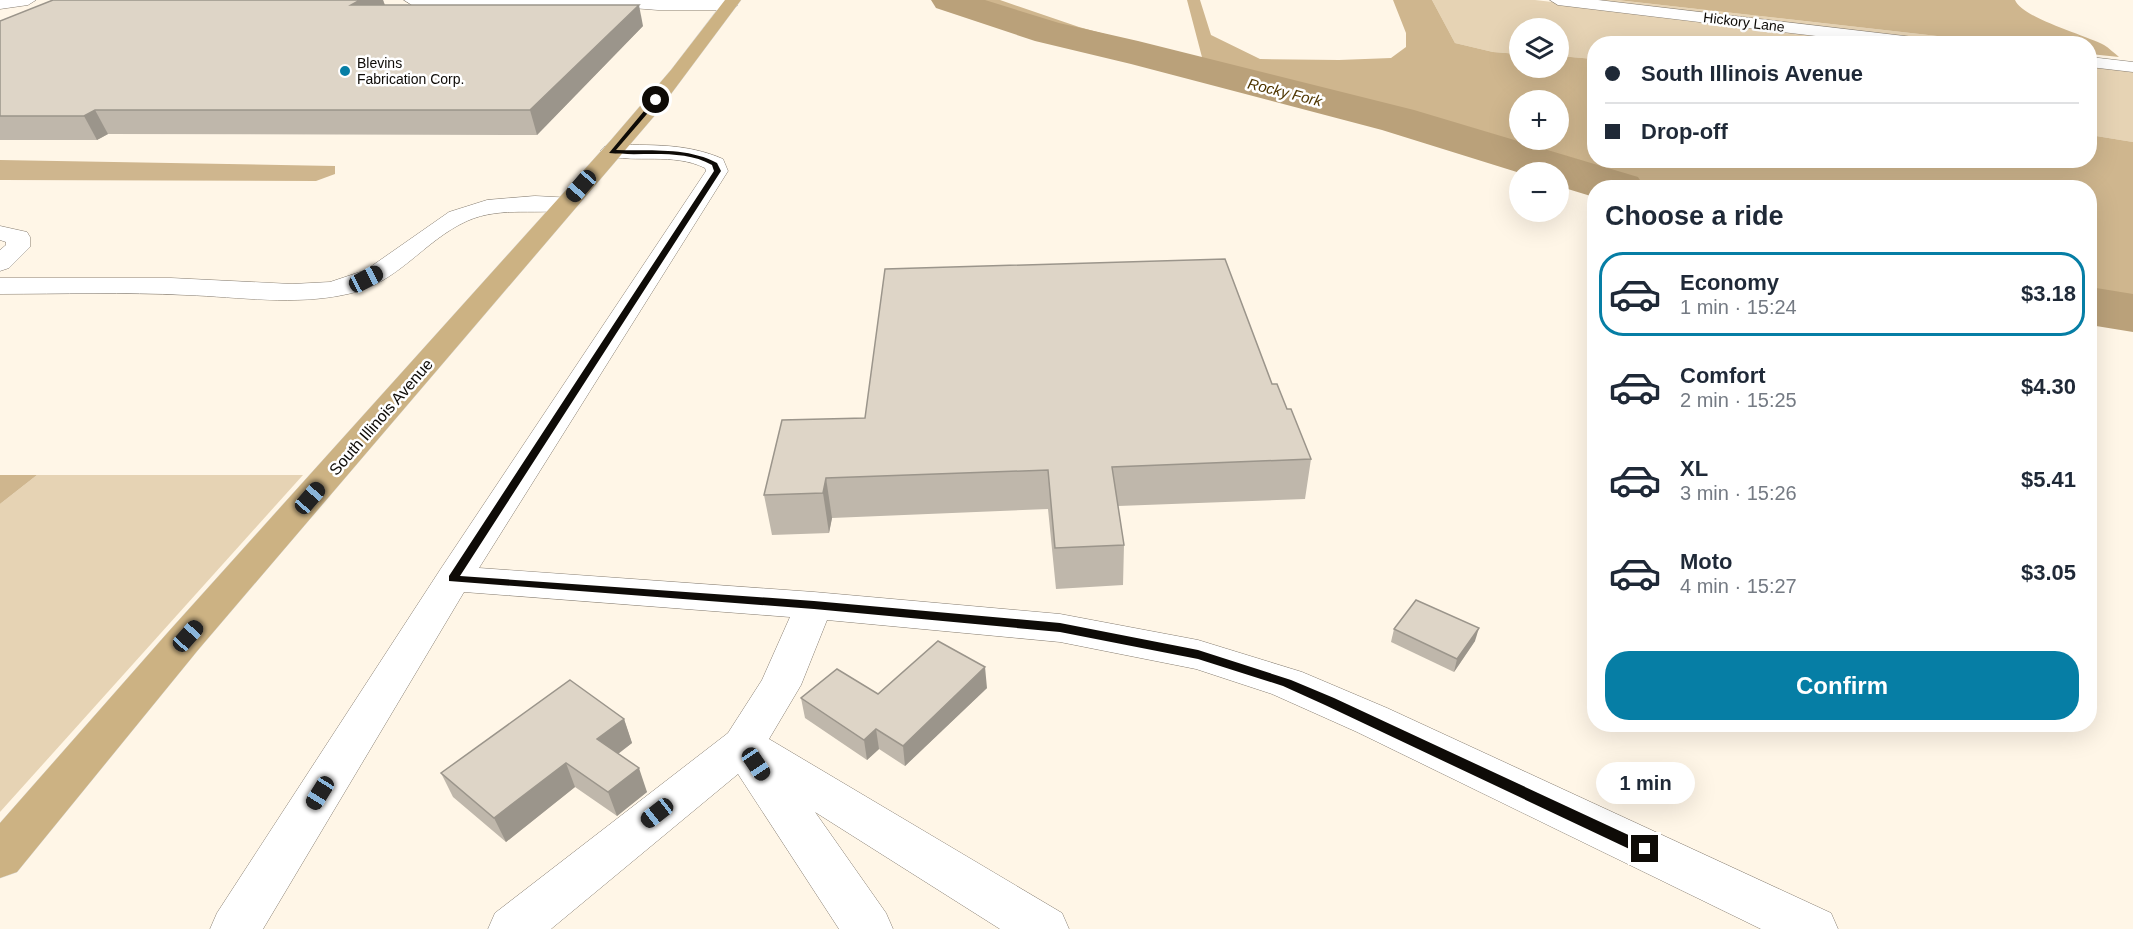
<!DOCTYPE html>
<meta charset="utf-8">
<style>
body{margin:0;font-family:Arial,sans-serif;background:#f6f6f7;color:#1f2937;height:100vh;display:flex;flex-direction:column;font-size:22px;white-space:nowrap}
*{box-sizing:border-box;margin:0}
p{font-size:20px;color:#747a83}
.icon{flex:none;width:33px;height:33px;fill:none;stroke:currentColor;stroke-width:2;stroke-linecap:round;stroke-linejoin:round}
.map{position:relative;flex:1;overflow:hidden}
.details{position:absolute;left:1587px;top:180px;width:510px;height:552px;display:flex;flex-direction:column;background:#fff;border-radius:24px;box-shadow:0 6px 24px #0002}
.details>*{flex:none}
.top-card{position:absolute;left:1587px;top:36px;width:510px;height:132px;border-radius:24px;box-shadow:0 6px 24px #0002;display:grid;align-content:center;height:132px;padding:0 18px;background:#fff}
.fabs{position:absolute;left:1509px;top:18px;display:grid;gap:12px}
.fabs a{display:grid;place-items:center;width:60px;height:60px;border-radius:50%;background:#fff;box-shadow:0 6px 24px #0002;font-size:30px}
.end{position:absolute;width:27px;height:27px;margin:-14px;border:8px solid #0e0b07;background:#fff;box-shadow:0 0 0 3px #fff}
.from{border-radius:50%}
.bubble{position:absolute;height:42px;border-radius:21px;background:#fff;box-shadow:0 6px 24px #0002;font-size:20px;font-weight:700;line-height:42px;text-align:center}
.car{position:absolute;width:18px;height:36px;margin:-18px -9px;border-radius:8px;box-shadow:0 0 4px 2px #0007;background:linear-gradient(#222 24%,#8ab4d8 0 40%,#222 0 76%,#8ab4d8 0 86%,#222 0)}
.top-card b{display:flex;align-items:center;gap:21px;height:57px;font-size:22px}
.top-card b+b{border-top:2px solid #e0e1e3}
.top-card i{width:15px;height:15px;background:#1f2937}
ul{padding:0;list-style:none}
li{display:flex;align-items:center;gap:18px;height:84px;margin:0 12px 9px;padding:0 6px;border:3px solid transparent;border-radius:24px}
li div{flex:1}
li b{display:block;font-size:22px}
li em{font-style:normal;font-weight:700}
li.on{border-color:#067ea5}
li>.icon{width:54px;height:54px;stroke-width:1.5}
h2{padding:0 18px;font-size:27px;line-height:72px}
.button{display:flex;gap:12px;margin-top:auto;padding:12px 18px}
.button a{flex:1;height:69px;border-radius:24px;background:#067ea5;color:#fff;font-size:24px;font-weight:700;line-height:69px;text-align:center}
.map>svg:first-child{display:block}
.green{fill:#e6d3b4}
.forest{fill:#cfb68e;fill-rule:evenodd}
.lines{fill:none;stroke-linecap:round;stroke-linejoin:round}
.river{fill:#baa17a;fill-rule:evenodd}
.minor-casing{stroke:#867d71;stroke-width:1}
.major-casing{stroke:#dddddc;stroke-width:1}
.minor{fill:#fff;fill-rule:evenodd}
.major{fill:#ccb283;fill-rule:evenodd}
.wall{fill:#bfb7ab}
.shaded-wall{fill:#9b958b}
.building{fill:#ded5c7;stroke:#9b958b;stroke-width:1.5}
.route{fill:#0e0b07}
.poi-dot{fill:#067ea5;stroke:#fff;stroke-width:2}
.labels{text-anchor:middle;dominant-baseline:central;stroke-width:5;stroke-linejoin:round;paint-order:stroke}
.far-street-label{font-size:14px;fill:#0e0b07;stroke:#fff}
.far-poi-label{font-size:14px;fill:#0e0b07;stroke:#fff;text-anchor:start}
.far-water-label{font-size:15px;font-style:italic;fill:#503702;stroke:#fff}
.street-label{font-size:16px;fill:#0e0b07;stroke:#fff}
</style>
<div class="map">
<svg width="2133" height="929" viewBox="0 0 2133 929">
<rect width="100%" height="100%" fill="#fff6e7"/>
<g class="green">
<polygon points="1432,0 1535,0 1906,43 1594,44 1594,59 1559,56 1558,28 1520,28 1519,54 1493,52 1455,43"/>
<polygon points="1578,0 1617,0 1999,43 1956,43"/>
<polygon points="2090,65 2133,70 2133,142 2090,135"/>
<polygon points="37,475 303,475 0,812 0,504"/>
</g>
<g class="forest">
<path d="M949,0H1000L1079,27L1203,61L1187,0H1200L1211,35L1260,59L1339,60L1391,58L1406,47V33L1393,0H1432L1455,43L1493,52L1519,54L1520,68H1558L1559,56L1594,59V160H2090V135L2133,142V313L2090,306V188L1619,187L1398,120L1138,53L1049,33ZM1558,100V140H1520V100Z"/>
<path d="M1617,0H2015C2022,18 2085,35 2104,45C2109,48 2114,53 2119,57L2090,54V44L1999,43Z"/>
<polygon points="0,160 335,166 335,174 316,181 0,180"/>
<polygon points="0,475 37,475 0,504"/>
</g>
<g class="lines">
<g class="river">
<polygon points="931,0 985,0 1059,23 1138,41 1414,110 1638,177 1645,188 1594,188 1594,197 1558,186 1558,172 1520,173 1382,130 1131,64 1035,41 936,8"/>
<polygon points="2090,287 2133,294 2133,332 2090,325"/>
</g>
<defs>
<g id="minor">
<polygon points="0,0 36,0 28,5 0,9"/>
<polygon points="404,0 730,0 738,5 730,10 658,10 593,5 412,5"/>
<polygon points="1550,0 1598,0 1930,39 1938,44 1883,44 1558,5"/>
<polygon points="2090,57 2133,62 2133,72 2090,67"/>
<path d="M611,145C650,145 687,143 723,159L728,171L479,568L814,592L1060,614L1198,640L1302,672L1387,708L1831,913L1838,929H1761L1357,732L1272,694L1196,669L1060,642L827,620L801,685L769,739L1062,913L1069,929H1000L815,812L886,913L893,929H839L738,774L551,929H488L495,913L728,733L762,680L790,617L464,592L263,929H210L217,913L440,570L706,171L705,168C672,152 637,164 604,155L600,151L604,147Z"/>
<path d="M535,196L574,198L578,203L574,208C539,217 503,205 467,221C423,241 399,283 348,294C295,306 240,297 186,295C124,292 62,294 0,294V278H171L292,284L330,282L366,270L449,212L487,200Z"/>
<polygon points="0,226 27,232 30,237 30,247 9,268 0,271 0,250 6,245 6,242 0,240"/>
</g>
<polygon id="major" points="725,0 741,0 656,114 198,650 17,872 0,878 0,823 170,630 611,140 671,70"/>
</defs>
<use href="#minor" class="minor-casing"/>
<use href="#major" class="major-casing"/>
<use href="#minor" class="minor"/>
<use href="#major" class="major"/>
</g>
<g class="wall">
<polygon points="53,0 383,0 385,5 643,26 537,135 108,134 97,140 0,140 0,21"/>
<polygon points="1272,384 1311,459 1305,499 1118,506 1124,545 1123,585 1056,589 1048,509 832,518 829,533 772,535 764,495 865,418"/>
<polygon points="1394,629 1475,641 1454,672 1391,642"/>
<polygon points="987,688 905,766 879,749 867,760 805,718 801,698"/>
<polygon points="624,719 632,743 618,754 647,792 617,816 575,787 506,842 453,797 441,773"/>
</g>
<g class="shaded-wall">
<polygon points="360,0 383,0 386,9 351,5"/>
<polygon points="639,5 643,26 537,135 530,110"/>
<polygon points="95,110 108,134 97,140 84,116"/>
<polygon points="826,478 832,518 829,533 823,493"/>
<polygon points="1479,628 1475,641 1454,672 1457,659"/>
<polygon points="985,667 987,688 905,766 903,746"/>
<polygon points="624,719 632,743 606,763 597,739"/>
<polygon points="876,729 879,749 867,760 864,740"/>
<polygon points="566,763 575,787 506,842 494,818"/>
<polygon points="639,768 647,792 617,816 608,792"/>
</g>
<g class="building">
<polygon points="53,0 360,0 351,5 639,5 530,110 95,110 84,116 0,116 0,21"/>
<polygon points="1225,259 1272,384 1277,384 1287,409 1291,409 1311,459 1112,467 1124,545 1055,548 1048,470 826,478 823,493 764,495 782,420 865,418 885,269"/>
<polygon points="1416,600 1479,628 1457,659 1394,629"/>
<polygon points="938,641 985,667 903,746 876,729 864,740 801,698 837,669 878,694"/>
<polygon points="570,680 624,719 597,739 639,768 608,792 566,763 494,818 441,773"/>
</g>
<path class="route" d="M654,99L659,100L616,150C649,151 688,147 717,163L721,171L460,576L814,601L1060,623L1198,650L1291,680L1334,698L1650,845L1652,849L1650,854H1640L1325,705L1283,686L1198,659L1060,632L814,609L449,581V576L714,171L712,165C682,148 642,157 609,153Z"/>
<circle class="poi-dot" cx="345" cy="71" r="6"/>
<g class="labels">
<g class="far-street-label">
<text transform="translate(1744 22) rotate(7)">Hickory Lane</text>
</g>
<g class="far-poi-label">
<text x="357" y="63">Blevins<tspan x="357" dy="16">Fabrication Corp.</tspan></text>
</g>
<g class="far-water-label">
<text transform="translate(1285 92) rotate(14)">Rocky Fork</text>
</g>
<g class="street-label">
<text transform="translate(381 417) rotate(-49)">South Illinois Avenue</text>
</g>
</g>
</svg>
<div class="fabs">
<a><svg class="icon" aria-label="layers" viewBox="0 0 24 24"><path d="M12 4l9 5-9 5-9-5zM3 14l9 5 9-5"/></svg></a>
<a>+</a>
<a>−</a>
</div>
<i class="end from" style="left:656px;top:100px"></i>
<i class="end" style="left:1645px;top:849px"></i>
<div class="bubble" style="left:1596px;top:762px;width:99px">1 min</div>
<i class="car" style="left:581px;top:186px;rotate:221deg"></i>
<i class="car" style="left:366px;top:279px;rotate:62deg"></i>
<i class="car" style="left:310px;top:498px;rotate:41deg"></i>
<i class="car" style="left:188px;top:636px;rotate:42deg"></i>
<i class="car" style="left:756px;top:764px;rotate:146deg"></i>
<i class="car" style="left:320px;top:793px;rotate:212deg"></i>
<i class="car" style="left:657px;top:813px;rotate:232deg"></i>
<div class="top-card">
<b><i class="from"></i>South Illinois Avenue</b>
<b><i></i>Drop-off</b>
</div>
<section class="details">
<h2>Choose a ride</h2>
<ul>
<li class="on"><svg class="icon" aria-label="car" viewBox="0 0 24 24"><path d="M5 17H2v-5l4-1 3-4h7l3 4 3 1v5h-3M9 17h6M6 11h13"/><circle cx="7" cy="17" r="2"/><circle cx="17" cy="17" r="2"/></svg><div><b>Economy</b><p>1 min · 15:24</p></div><em>$3.18</em></li>
<li><svg class="icon" aria-label="car" viewBox="0 0 24 24"><path d="M5 17H2v-5l4-1 3-4h7l3 4 3 1v5h-3M9 17h6M6 11h13"/><circle cx="7" cy="17" r="2"/><circle cx="17" cy="17" r="2"/></svg><div><b>Comfort</b><p>2 min · 15:25</p></div><em>$4.30</em></li>
<li><svg class="icon" aria-label="car" viewBox="0 0 24 24"><path d="M5 17H2v-5l4-1 3-4h7l3 4 3 1v5h-3M9 17h6M6 11h13"/><circle cx="7" cy="17" r="2"/><circle cx="17" cy="17" r="2"/></svg><div><b>XL</b><p>3 min · 15:26</p></div><em>$5.41</em></li>
<li><svg class="icon" aria-label="car" viewBox="0 0 24 24"><path d="M5 17H2v-5l4-1 3-4h7l3 4 3 1v5h-3M9 17h6M6 11h13"/><circle cx="7" cy="17" r="2"/><circle cx="17" cy="17" r="2"/></svg><div><b>Moto</b><p>4 min · 15:27</p></div><em>$3.05</em></li>
</ul>
<div class="button"><a>Confirm</a></div>
</section>
</div>
